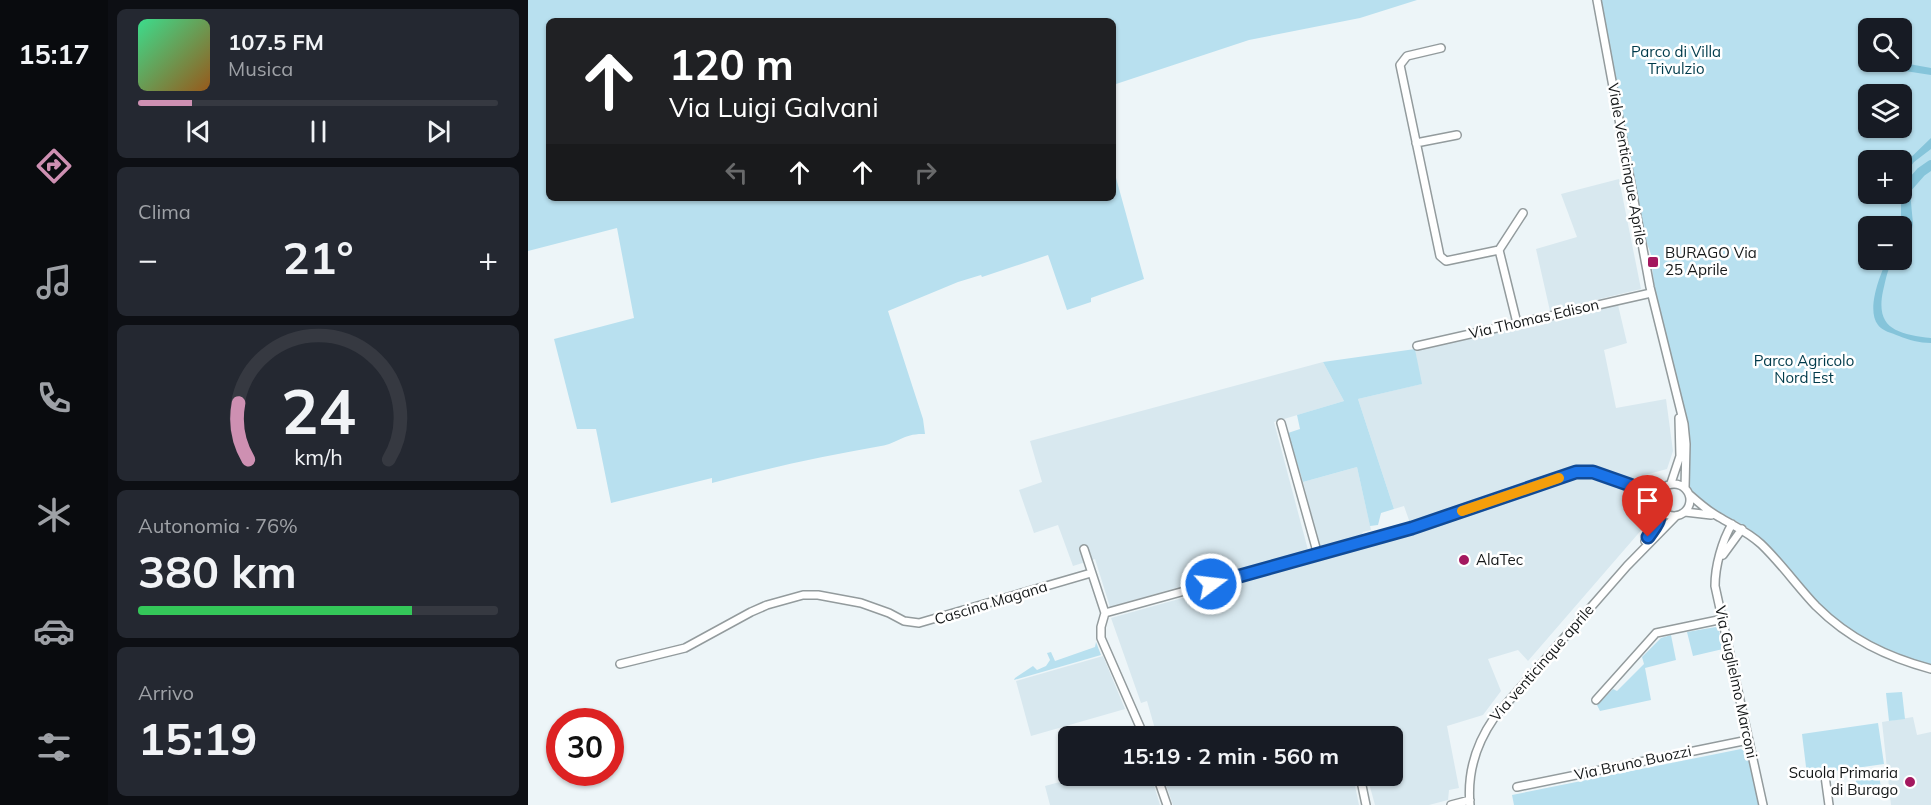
<!DOCTYPE html>
<html lang="it">
<head>
<meta charset="utf-8">
<style>
	:root { --surface:#171b24; --page:#242831; --text:#f1f3f6; --muted:#9ea1a6; --line:#363941; --accent:#ce90b2 }
	body { margin:0; font-family:Mulish,sans-serif; background:var(--page); color:var(--text); height:100vh; display:flex; flex-direction:column; font-size:22px; white-space:nowrap }
	* { box-sizing:border-box; margin:0 }
	p { font-size:20px; color:var(--muted) }
	.icon { flex:none; width:33px; height:33px; fill:none; stroke:currentColor; stroke-width:2; stroke-linecap:round; stroke-linejoin:round }
	.map { position:relative; flex:1; overflow:hidden }
	.side { display:flex; flex-direction:column; gap:9px; padding:9px; background:#0d0f14; width:420px }
	.side>* { flex:none }
	.banner { position:absolute; left:18px; top:18px; width:570px; height:183px; border-radius:9px; box-shadow:0 2px 4px #0004; background:#202124; color:#fff; overflow:hidden }
	.buttons { position:absolute; left:1330px; top:18px; display:grid; gap:12px }
	.buttons a { display:grid; place-items:center; width:54px; height:54px; border-radius:9px; background:var(--surface); box-shadow:0 2px 4px #0004; font-size:30px }
	.speed { position:absolute; left:18px; top:708px; display:flex; gap:12px; font-size:30px; font-weight:700; text-align:center }
	.speed>* { display:grid; place-content:center; width:78px; height:78px; border-radius:50%; background:var(--surface); box-shadow:0 2px 4px #0004; line-height:1 }
	.speed .limit { border:9px solid #d22; background:#fff; color:#111 }
	.pin { position:absolute; display:grid; place-items:center; width:51px; height:51px; color:#fff; margin:-62px -26px; border-radius:50% 50% 50% 0; rotate:-45deg; box-shadow:0 0 6px #0007 }
	.pin .icon { rotate:45deg }
	.me { position:absolute; width:66px; margin:-33px; rotate:75deg; stroke-linejoin:round; filter:drop-shadow(0 0 4px #0008) }
	.turn { display:flex; align-items:center; gap:21px; height:126px; padding:0 24px; font-size:27px }
	.turn .icon { width:78px; height:78px; stroke-width:2.5 }
	.turn b { display:block; font-size:42px; line-height:51px }
	.lanes { display:flex; align-items:center; height:57px; padding:0 24px; background:#0003; justify-content:center; gap:30px; direction:ltr }
	.lanes .off { opacity:.35 }
	.big { font-size:45px; font-weight:700; line-height:1.1 }
	.side .tile { flex:1; display:flex; flex-direction:column; justify-content:center; gap:9px; min-width:0; padding:0 21px; border-radius:9px; background:var(--page) }
	.side .dial { align-items:center; gap:0 }
	.dial svg { height:156px; overflow:visible; fill:none; stroke:var(--line); stroke-width:7; stroke-linecap:round; text-anchor:middle }
	.dial text { fill:var(--text); stroke:none }
	.song { display:flex; align-items:center; gap:18px }
	.cover { width:72px; height:72px; border-radius:9px; background:linear-gradient(135deg,hsl(150 70% 55%),hsl(30 70% 35%)) }
	.played { height:6px; border-radius:3px; background:linear-gradient(90deg,var(--accent) 15%,var(--line) 15%) }
	.keys { display:flex; justify-content:space-around; direction:ltr }
	.heat { display:flex; justify-content:space-between; align-items:center; font-size:33px; direction:ltr }
	.charge { height:9px; border-radius:4px; background:linear-gradient(90deg,#34c759 76%,var(--line) 0) }
	.trip { position:absolute; left:530px; top:726px; width:345px; height:60px; border-radius:9px; background:var(--surface); box-shadow:0 2px 4px #0004; font-weight:700; line-height:60px; text-align:center }
	main { display:flex; flex:1; min-height:0 }
	.tabs { display:flex; flex-direction:column; width:108px; justify-content:space-around; align-items:center; background:#090b0e; color:var(--muted) }
	.tabs .icon { width:42px; height:42px }
	.tabs .current { color:var(--accent) }
	.tabs b { font-size:27px; color:var(--text) }
	.map>svg:first-child { display:block }
</style>
</head>
<body>
<main>
<nav class="tabs">
<b>15:17</b>
<svg class="icon current" aria-label="directions" viewBox="0 0 24 24"><path d="M12 3l9 9-9 9-9-9zM9 14v-3h6M13 9l2 2-2 2"/></svg>
<svg class="icon" aria-label="music" viewBox="0 0 24 24"><path d="M9 18V5l10-2v13"/><circle cx="6" cy="18" r="3"/><circle cx="16" cy="16" r="3"/></svg>
<svg class="icon" aria-label="phone" viewBox="0 0 24 24"><path d="M5 4h4l2 5-3 2q2 4 5 5l2-3 5 2v4C11 20 4 13 5 4z"/></svg>
<svg class="icon" aria-label="climate" viewBox="0 0 24 24"><path d="M12 3v18M4 7l16 10M4 17L20 7"/></svg>
<svg class="icon" aria-label="car" viewBox="0 0 24 24"><path d="M5 17H2v-5l4-1 3-4h7l3 4 3 1v5h-3M9 17h6M6 11h13"/><circle cx="7" cy="17" r="2"/><circle cx="17" cy="17" r="2"/></svg>
<svg class="icon" aria-label="filters" viewBox="0 0 24 24"><path d="M4 7h16M4 17h16"/><circle cx="9" cy="7" r="2"/><circle cx="15" cy="17" r="2"/></svg>
</nav>
<section class="side">
<div class="tile">
<div class="song"><i class="cover"></i><div><b>107.5 FM</b><p>Musica</p></div></div>
<div class="played"></div>
<div class="keys"><svg class="icon" aria-label="previous" viewBox="0 0 24 24"><path d="M18 5L8 12l10 7zM5 5v14"/></svg><svg class="icon" aria-label="pause" viewBox="0 0 24 24"><path d="M8 5v14M16 5v14"/></svg><svg class="icon" aria-label="next" viewBox="0 0 24 24"><path d="M6 5l10 7-10 7zM19 5v14"/></svg></div>
</div>
<div class="tile"><p>Clima</p>
<div class="heat"><a>−</a><b class="big">21°</b><a>+</a></div>
</div>
<div class="tile dial"><svg viewBox="0 0 100 80">
<path d="M14 69A42 42 0 1 1 86 69"/>
<path d="M14 69A42 42 0 0 1 9 40" stroke="#ce90b2"/>
<text x="50" y="56" font-size="32" font-weight="700">24</text>
<text x="50" y="72" font-size="11">km/h</text>
</svg></div>
<div class="tile"><p>Autonomia · 76%</p><b class="big">380 km</b><div class="charge"></div></div>
<div class="tile"><p>Arrivo</p><b class="big">15:19</b></div>
</section>
<div class="map">
<svg width="1403" height="805" viewBox="0 0 1403 805">
	<rect width="100%" height="100%" fill="#edf5f8"/>
	<path fill="#d8e8ef" d="M 1091,179 L 1113,289 L 1022,311 L 1008,249 L 1049,237 L 1033,194 Z
		M 1090,305 L 1099,343 L 1076,350 L 1088,408 L 1138,399 L 1145,451 L 1139,469 L 1102,479 L 1069,468 L 1055,467 L 882,523 L 876,506 L 866,509 L 830,399 L 893,384 L 887,349 Z
		M 795,362 L 816,401 L 746,422 L 780,550 L 582,607 L 567,559 L 545,566 L 530,525 L 506,533 L 491,490 L 514,482 L 502,441 Z
		M 829,467 L 843,530 L 835,532 L 833,537 L 792,547 L 775,482 Z
		M 1060,477 L 1115,494 L 1122,520 L 1000,661 L 990,650 L 960,659 L 973,691 L 955,715 L 919,726 L 931,788 L 921,790 L 920,800 L 901,805 L 847,805 L 839,776 L 864,776 L 864,736 L 828,736 L 827,734 L 817,736 L 629,736 L 619,701 L 613,703 L 583,618 L 862,540 L 1047,478 Z
		M 575,656 L 597,709 L 503,736 L 488,681 Z
		M 1385,717 L 1389,735 L 1403,732 L 1403,805 L 1363,805 L 1354,722 Z
		M 554,776 L 623,776 L 632,805 L 522,805 L 517,786 Z
		M 635,776 L 825,776 L 831,805 L 645,805 Z"/>
	<path fill="#b8e0ef" fill-rule="evenodd" d="M 0,0 L 889,0 L 832,18 L 721,40 L 585,85 L 585,21 L 21,21 L 21,198 L 585,198 L 585,167 L 616,279 L 563,298 L 563,302 L 539,310 L 520,255 L 454,277 L 453,275 L 430,282 L 360,311 L 395,419 L 397,434 C 376,433 370,443 353,446 C 296,456 240,468 184,483 L 184,478 L 83,503 L 68,429 L 49,429 L 26,339 L 106,318 L 89,228 L 0,251 Z
		M 1073,0 L 1403,0 L 1403,667 C 1386,661 1368,656 1351,649 C 1324,636 1299,614 1280,592 C 1260,570 1243,548 1221,529 C 1204,515 1173,512 1164,492 C 1155,473 1164,453 1161,433 C 1153,385 1137,339 1127,291 L 1124,267 L 1127,265 L 1115,233 ZM 1341,28 L 1374,28 L 1374,62 L 1341,62 ZM 1341,94 L 1374,94 L 1374,128 L 1341,128 ZM 1341,160 L 1374,160 L 1374,194 L 1341,194 ZM 1341,226 L 1374,226 L 1374,260 L 1341,260 Z
		M 887,349 L 894,384 L 830,399 L 866,509 L 853,513 L 850,525 L 842,526 L 829,467 L 775,482 L 760,433 L 772,429 L 769,415 L 816,401 L 795,362 Z
		M 1188,627 L 1191,630 L 1195,649 L 1165,656 L 1159,632 Z
		M 1143,635 L 1148,660 L 1117,668 L 1123,700 L 1072,711 L 1069,705 L 1085,689 L 1089,691 L 1116,664 L 1114,657 L 1133,638 Z
		M 568,642 L 573,655 L 486,680 L 487,678 L 505,666 L 509,670 L 518,666 L 522,660 L 519,653 L 523,652 L 527,661 L 567,647 Z
		M 1374,692 L 1377,719 L 1361,721 L 1358,693 Z
		M 1350,723 L 1356,764 L 1279,775 L 1274,734 Z
		M 1213,749 L 1221,754 L 1232,805 L 986,805 L 984,795 Z
		M 1351,773 L 1353,789 L 1330,793 L 1327,776 Z"/>
	<path fill="#85c4da" d="M 1351,62 L 1370,62 L 1403,68 L 1403,75 L 1364,69 Z
		M 1403,138 L 1403,149 L 1386,162 L 1380,170 L 1385,224 L 1382,239 L 1374,251 L 1373,226 C 1383,215 1374,207 1373,194 C 1373,187 1374,175 1374,166 Z
		M 1359,260 L 1366,260 C 1359,269 1358,279 1355,291 C 1347,329 1370,334 1403,338 L 1403,343 C 1391,343 1381,340 1371,336 C 1364,333 1354,331 1350,325 C 1338,310 1352,275 1359,260 Z"/>
	<g fill="none" stroke-linecap="round" stroke-linejoin="round">
		<path stroke="#85c4da" stroke-width="10" d="M 1374,246 L 1378,229 L 1378,189 L 1393,172 L 1403,165"/>
		<g stroke="#939b9d" stroke-width="10">
			<path id="minor" d="M 1069,0 L 1122,287 L 1156,424 L 1158,444 L 1157,488
				M 913,48 L 879,56 L 872,65 L 912,256 L 918,261 L 971,250
				M 888,143 L 929,135
				M 989,323 L 971,250 L 995,213
				M 889,346 L 1123,293
				M 753,423 L 790,555
				M 1143,483 L 1152,456 L 1151,418
				M1130 500a16 16 0 1 1 32 0a16 16 0 1 1-32 0Z
				M 1111,486 L 1134,488
				M 1162,495 C 1171,503 1180,511 1191,517 C 1206,526 1220,532 1233,544 C 1253,563 1269,586 1288,606 C 1321,639 1359,657 1403,669
				M 1157,512 L 1183,515
				M 1204,524 C 1194,541 1187,566 1187,586 L 1235,805
				M 1117,541 L 1130,523 L 1132,509
				M 556,549 L 577,613
				M 1195,555 L 1214,529
				M 577,613 L 884,528 L 1048,472 C 1069,468 1111,487 1129,498
				M 577,613 L 573,627 L 573,638 L 616,736
				M 92,664 L 157,648 L 223,612 L 239,605 L 275,595 L 290,595 L 333,603 L 361,613 L 376,621 L 391,623 L 563,573
				M 1068,700 L 1128,633 L 1195,619
				M 629,776 L 639,805
				M 832,776 L 838,805
				M 1297,776 L 1301,805
				M 989,787 L 1220,740
				M 923,805 L 942,800
				M 942,805 C 939,773 948,744 966,718 L 1099,566 L 1148,516"/>
		</g>
		<use href="#minor" stroke="#fff" stroke-width="7"/>
	</g>
	<g fill="none" stroke-linecap="round" stroke-linejoin="round">
		<g stroke="#114b97" stroke-width="15">
			<path id="route" d="M 683,584 L 884,528 L 1048,472 L 1065,472 L 1102,485 L 1129,498 C 1131,520 1135,517 1120,537"/>
		</g>
		<use href="#route" stroke="#1a73e8" stroke-width="10"/>
		<path stroke="#f59e0b" stroke-width="10" d="M 934,511 L 1031,478"/>
	</g>
	<g fill="#a4185f" stroke="#fff" stroke-width="2">
		<rect x="1119" y="256" width="12" height="12" rx="3"/>
		<circle cx="936" cy="560" r="6"/>
		<circle cx="1382" cy="782" r="6"/>
	</g>
	<g text-anchor="middle" stroke-width="5" stroke-linejoin="round" paint-order="stroke">
		<g font-size="15" fill="#003b4b" stroke="#fff">
			<text x="1148" y="57">Parco di Villa<tspan x="1148" dy="17">Trivulzio</tspan></text>
			<text x="1276" y="366">Parco Agricolo<tspan x="1276" dy="17">Nord Est</tspan></text>
		</g>
		<g font-size="15" fill="#151819" stroke="#fff">
			<text transform="translate(1099 164) rotate(80)" y="5">Viale Venticinque Aprile</text>
			<text transform="translate(1006 319) rotate(-13)" y="5">Via Thomas Edison</text>
			<text transform="translate(463 603) rotate(-17)" y="5">Cascina Magana</text>
			<text transform="translate(1014 663) rotate(-49)" y="5">Via venticinque aprile</text>
			<text transform="translate(1208 682) rotate(78)" y="5">Via Guglielmo Marconi</text>
			<text transform="translate(1105 763) rotate(-12)" y="5">Via Bruno Buozzi</text>
		</g>
		<g font-size="15" fill="#151819" stroke="#fff" text-anchor="start">
			<text x="1137" y="258">BURAGO Via<tspan x="1137" dy="17">25 Aprile</tspan></text>
			<text x="948" y="565">AlaTec</text>
			<text x="1370" y="778" text-anchor="end">Scuola Primaria<tspan x="1370" dy="17">di Burago</tspan></text>
		</g>
	</g>
</svg>
<div class="buttons">
<a><svg class="icon" aria-label="search" viewBox="0 0 24 24"><circle cx="10" cy="10" r="6"/><path d="M15 15l6 6"/></svg></a>
<a><svg class="icon" aria-label="layers" viewBox="0 0 24 24"><path d="M12 4l9 5-9 5-9-5zM3 14l9 5 9-5"/></svg></a>
<a>+</a>
<a>−</a>
</div>
<div class="speed"><div class="limit">30</div></div>
<div class="pin" style="left:1120px;top:537px;background:#d93025"><svg class="icon" aria-label="arrive" viewBox="0 0 24 24"><path d="M6 21V4h12l-3 4 3 4H6"/></svg></div>
<svg class="me" style="left:683px;top:584px" viewBox="-20 -20 40 40"><circle r="17" fill="#1a73e8" stroke="#fff" stroke-width="3"/><path d="M0-11L8 9 0 5-8 9z" fill="#fff"/></svg>
<div class="trip">15:19 · 2 min · 560 m</div>
<div class="banner">
<div class="turn"><svg class="icon" aria-label="ahead" viewBox="0 0 24 24"><path d="M12 20V5M6 11l6-6 6 6"/></svg><div><b>120 m</b>Via Luigi Galvani</div></div>
<div class="lanes"><svg class="icon off" aria-label="left" viewBox="0 0 24 24"><path d="M17 20v-9H6M10 6l-5 5 5 5"/></svg><svg class="icon" aria-label="ahead" viewBox="0 0 24 24"><path d="M12 20V5M6 11l6-6 6 6"/></svg><svg class="icon" aria-label="ahead" viewBox="0 0 24 24"><path d="M12 20V5M6 11l6-6 6 6"/></svg><svg class="icon off" aria-label="right" viewBox="0 0 24 24"><path d="M7 20v-9h11M14 6l5 5-5 5"/></svg></div>
</div>
</div>
</main>
</body>
</html>
